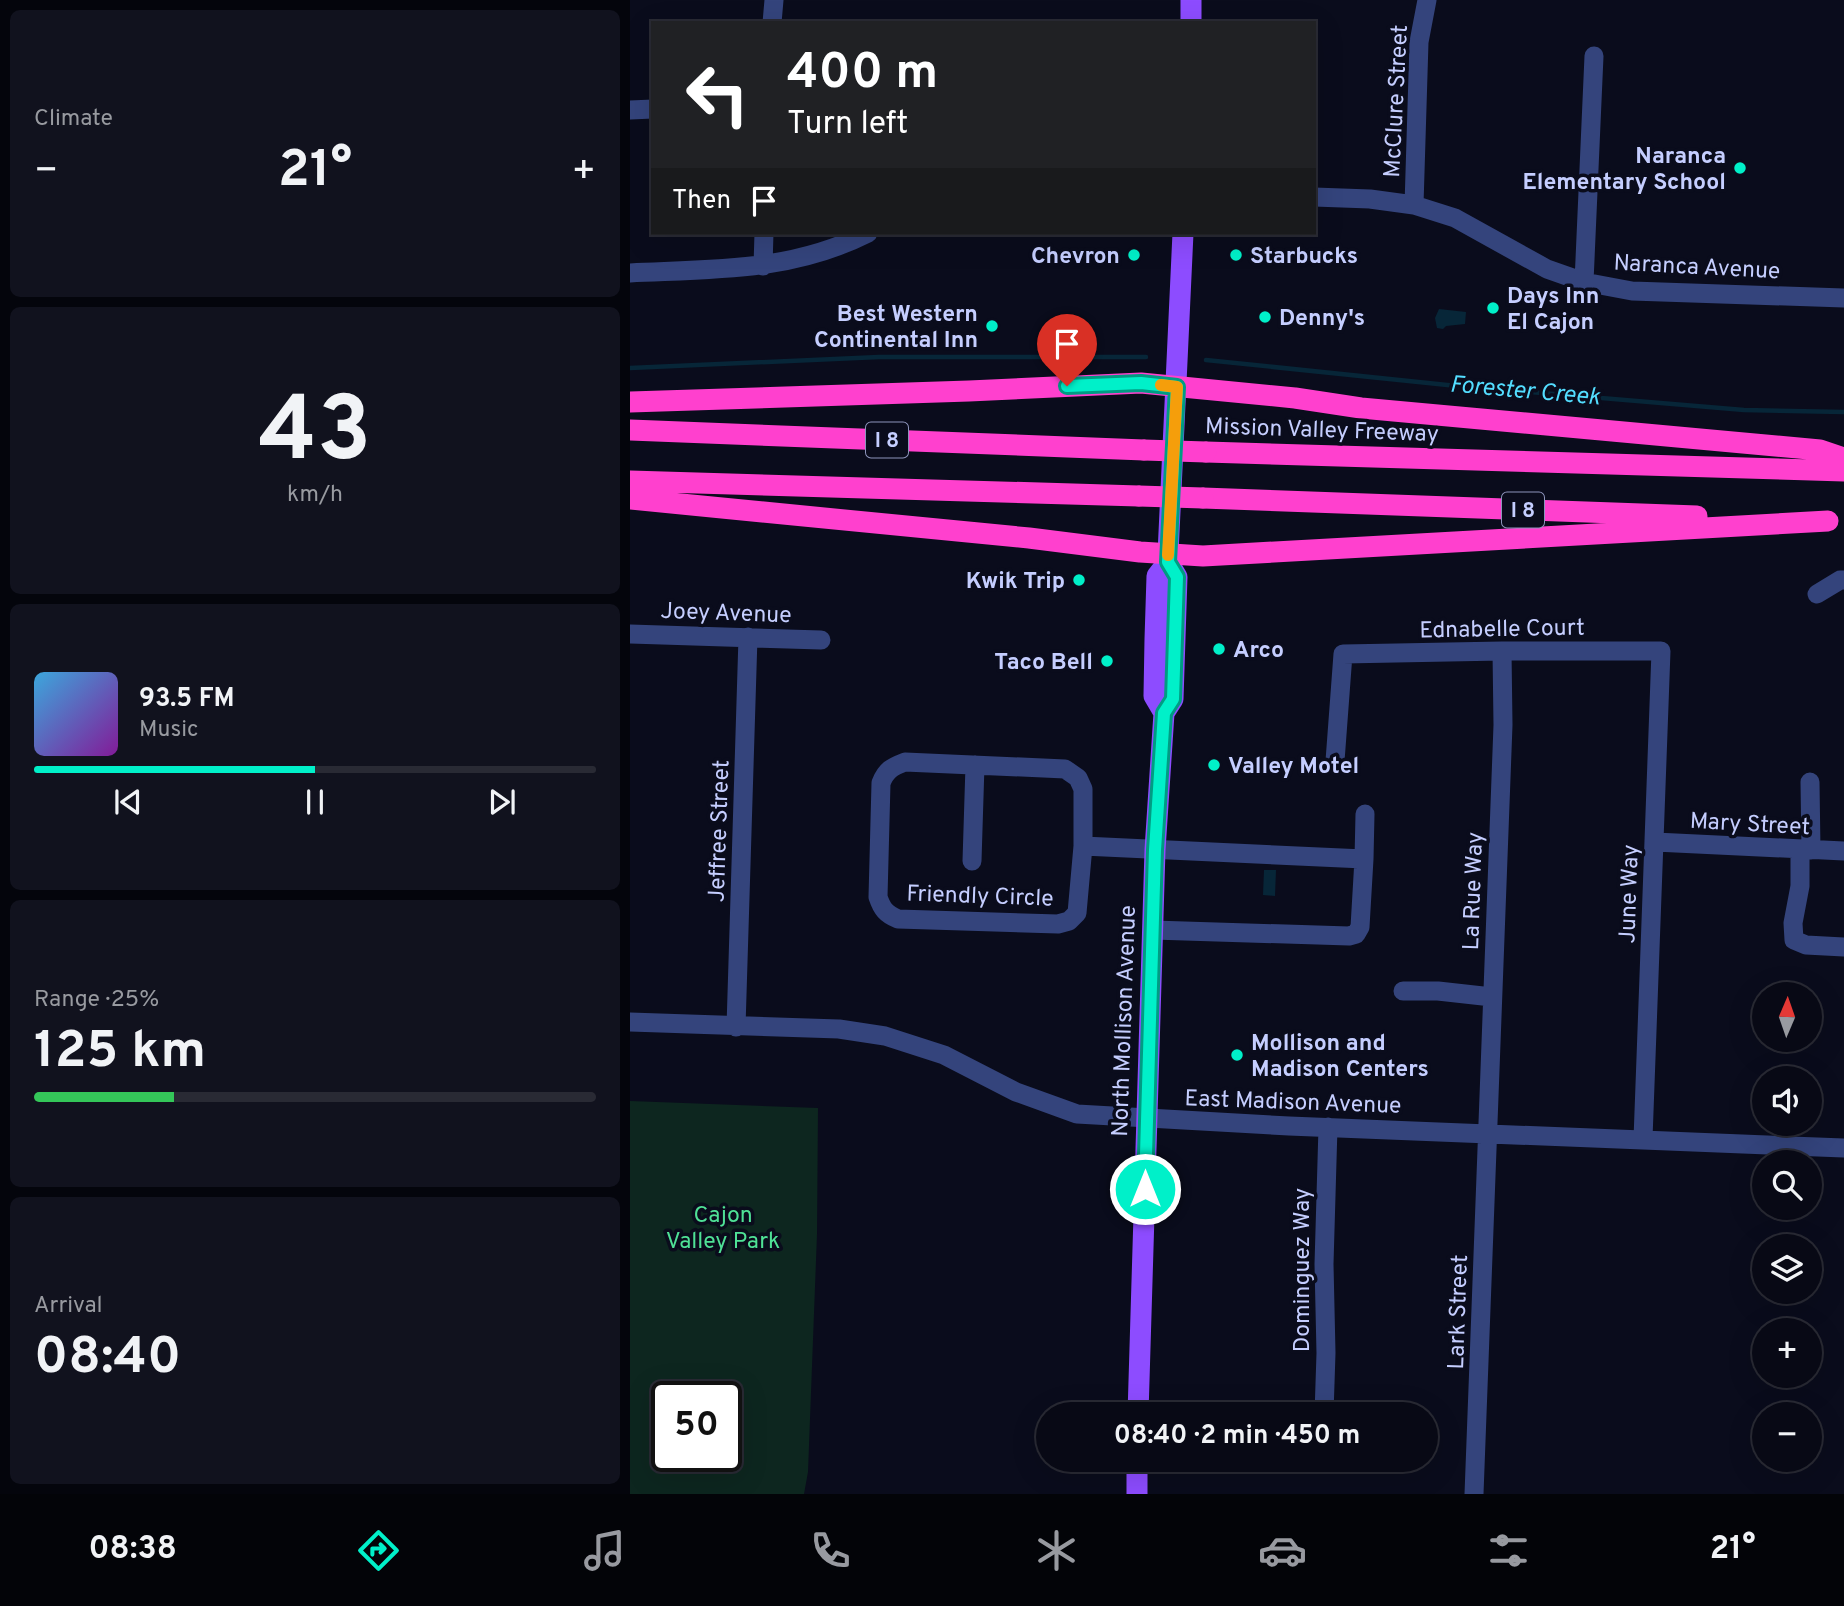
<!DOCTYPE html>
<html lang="en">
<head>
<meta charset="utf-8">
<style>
	:root { --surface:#080915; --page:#11121e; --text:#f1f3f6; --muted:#989aa0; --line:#292a34; --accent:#00f0c9 }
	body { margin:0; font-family:Overpass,sans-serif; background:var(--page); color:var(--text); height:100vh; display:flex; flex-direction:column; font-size:26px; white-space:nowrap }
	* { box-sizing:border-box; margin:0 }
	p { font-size:23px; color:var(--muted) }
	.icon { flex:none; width:38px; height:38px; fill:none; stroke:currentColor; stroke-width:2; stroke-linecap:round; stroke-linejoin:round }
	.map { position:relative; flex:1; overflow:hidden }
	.details { display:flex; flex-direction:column; gap:10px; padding:10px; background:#04050c; width:630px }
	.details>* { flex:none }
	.hud { position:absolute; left:21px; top:21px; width:665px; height:214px; border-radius:0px; box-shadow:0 7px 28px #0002,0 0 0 2px var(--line); background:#202124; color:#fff; overflow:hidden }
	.needle { width:46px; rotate:2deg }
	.fabs { position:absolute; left:1122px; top:982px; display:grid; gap:14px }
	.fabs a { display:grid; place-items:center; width:70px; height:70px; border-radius:50%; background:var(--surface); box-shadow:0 7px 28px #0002,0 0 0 2px var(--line); font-size:35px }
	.speed { position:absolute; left:21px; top:1381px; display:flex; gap:14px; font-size:35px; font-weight:700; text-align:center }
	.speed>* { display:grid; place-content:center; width:91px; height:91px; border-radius:50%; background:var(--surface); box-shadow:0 7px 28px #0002,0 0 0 2px var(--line); line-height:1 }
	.speed .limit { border:4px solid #111; border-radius:10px; background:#fff; color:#111 }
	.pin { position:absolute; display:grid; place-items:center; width:60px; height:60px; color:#fff; margin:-72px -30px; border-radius:50% 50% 50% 0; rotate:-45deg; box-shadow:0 0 7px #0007 }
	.pin .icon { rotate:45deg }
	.me { position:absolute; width:77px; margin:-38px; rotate:0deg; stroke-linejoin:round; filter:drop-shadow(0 0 5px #0008) }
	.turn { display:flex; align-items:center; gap:24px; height:147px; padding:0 21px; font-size:32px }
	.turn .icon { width:91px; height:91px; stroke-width:2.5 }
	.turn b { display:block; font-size:49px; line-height:60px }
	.then { display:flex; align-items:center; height:66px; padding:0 21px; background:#0003; gap:14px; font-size:26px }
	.big { font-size:52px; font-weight:700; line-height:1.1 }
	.details .card { flex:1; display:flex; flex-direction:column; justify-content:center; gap:10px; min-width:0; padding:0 24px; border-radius:10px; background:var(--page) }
	.details .dial { align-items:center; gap:0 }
	.dial b { font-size:91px; line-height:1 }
	.song { display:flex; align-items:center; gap:21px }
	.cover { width:84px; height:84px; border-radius:10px; background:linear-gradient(135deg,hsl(200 70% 55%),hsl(290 70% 35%)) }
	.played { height:7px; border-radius:4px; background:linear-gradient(90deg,var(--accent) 50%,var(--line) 50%) }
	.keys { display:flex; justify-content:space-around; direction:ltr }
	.heat { display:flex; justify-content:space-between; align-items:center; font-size:38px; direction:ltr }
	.charge { height:10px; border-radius:5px; background:linear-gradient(90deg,#34c759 25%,var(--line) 0) }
	.trip { position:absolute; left:406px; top:1402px; width:402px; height:70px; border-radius:35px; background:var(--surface); box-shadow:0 7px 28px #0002,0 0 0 2px var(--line); font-weight:700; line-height:70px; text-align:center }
	.dock { display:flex; height:112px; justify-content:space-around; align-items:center; background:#030408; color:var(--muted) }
	.dock .icon { width:49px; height:49px }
	.dock .current { color:var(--accent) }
	.dock b { font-size:32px; color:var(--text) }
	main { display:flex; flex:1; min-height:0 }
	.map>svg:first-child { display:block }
</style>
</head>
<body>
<main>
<section class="details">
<div class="card"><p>Climate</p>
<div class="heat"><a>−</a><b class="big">21°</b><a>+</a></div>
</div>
<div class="card dial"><b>43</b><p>km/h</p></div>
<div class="card">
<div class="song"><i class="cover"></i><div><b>93.5 FM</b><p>Music</p></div></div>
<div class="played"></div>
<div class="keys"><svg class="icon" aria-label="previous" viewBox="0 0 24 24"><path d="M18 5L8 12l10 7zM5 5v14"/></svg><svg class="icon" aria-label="pause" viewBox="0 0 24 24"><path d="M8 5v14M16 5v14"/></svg><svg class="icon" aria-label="next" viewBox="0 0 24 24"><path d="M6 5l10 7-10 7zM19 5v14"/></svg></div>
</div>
<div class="card"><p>Range · 25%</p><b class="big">125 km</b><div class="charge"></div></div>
<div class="card"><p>Arrival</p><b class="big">08:40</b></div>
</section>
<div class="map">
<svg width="1214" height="1494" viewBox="0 0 1214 1494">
	<rect width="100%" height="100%" fill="#0a0c1c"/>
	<path fill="#0d261f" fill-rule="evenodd" d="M 0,1101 L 188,1108 L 187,1234 L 178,1472 L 174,1494 L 0,1494 ZM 37,1396 L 96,1396 L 96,1456 L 37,1456 Z"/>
	<path fill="#072638" d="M 809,309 L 836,312 L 835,324 L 816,326 L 813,329 L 807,328 L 805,318 Z
		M 634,870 L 646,870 L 645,896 L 633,895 Z"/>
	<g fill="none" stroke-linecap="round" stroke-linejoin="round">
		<path stroke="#072638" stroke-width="4.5" d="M 576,360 L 827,386 L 1114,410 L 1214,412
			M 0,368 L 249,357 L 516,357"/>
		<path stroke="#34447c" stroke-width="19" d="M 142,23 L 144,0
			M 0,110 L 23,109
			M 684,197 L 740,199 L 784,205 L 825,218 L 917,269 L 954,282 L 1002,291 L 1214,298
			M 784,205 L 789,42 L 797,0
			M 133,266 L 134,233
			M 0,273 C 83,269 161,272 238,233
			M 954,282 L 964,56
			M 1187,594 L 1210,580 L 1214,580
			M 0,634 L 191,640
			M 705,761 L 713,654 L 872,651 L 1031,651 L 1013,1139
			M 275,762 L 435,769 L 448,778 L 453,789 L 453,846 L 447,913 L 439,921 L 428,924 L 268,919 C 256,914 252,909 248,897 L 251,783 C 256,770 262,767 275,762 Z
			M 1180,782 L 1181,850
			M 1025,842 L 1214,851
			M 453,846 L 734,859 L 730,927 L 726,934 L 719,936 L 523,930
			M 1170,850 L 1170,886 L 1163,923 L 1164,940 L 1176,945 L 1214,947
			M 734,859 L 735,814
			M 342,861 L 345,765
			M 773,991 L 808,991 L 862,997
			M 0,1022 L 209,1029 L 255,1036 L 314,1055 L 386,1092 L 447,1114 L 659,1126 L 1214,1148
			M 106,1027 L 118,637
			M 694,1414 L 696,1353 L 694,1264 L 698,1127
			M 844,1494 L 873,725 L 872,651"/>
		<path stroke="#8d4cff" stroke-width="21" d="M 561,23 L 561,0
			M 538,554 L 553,233
			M 508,1414 L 525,850 L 534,713 L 543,699 L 547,577 L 538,562 L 527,576 L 525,639 L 524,696 L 534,713
			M 507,1460 L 507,1494"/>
		<path stroke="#ff40ce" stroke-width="21" d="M 0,402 L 339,391 L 511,383 L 665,398 L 731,408 L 1190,450 L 1214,458
			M 0,430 L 514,450
			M 576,452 L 1214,471
			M 0,481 L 509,496
			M 573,498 L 1067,516
			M 0,499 L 399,538 L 510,552 L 573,556 L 1198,521"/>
		<path stroke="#ff40ce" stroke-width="21" d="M 514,450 L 576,452
			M 509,496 L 573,498"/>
	</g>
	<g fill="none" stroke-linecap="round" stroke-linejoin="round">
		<g stroke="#009c83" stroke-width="18">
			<path id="route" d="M 437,386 L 511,383 L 547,387 L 538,562 L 547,577 L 543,699 L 534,713 L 525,850 L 515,1189"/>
		</g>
		<use href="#route" stroke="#00f0c9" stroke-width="12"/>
		<path stroke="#f59e0b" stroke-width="12" d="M 531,385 L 547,387 L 538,555"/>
	</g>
	<g fill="#00f0c9" stroke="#0a0c1c" stroke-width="2.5">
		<circle cx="1110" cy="168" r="7"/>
		<circle cx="504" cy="255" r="7"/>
		<circle cx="606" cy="255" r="7"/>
		<circle cx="863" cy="308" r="7"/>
		<circle cx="635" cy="317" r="7"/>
		<circle cx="362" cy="326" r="7"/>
		<circle cx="449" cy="580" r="7"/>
		<circle cx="589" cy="649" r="7"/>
		<circle cx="477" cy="661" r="7"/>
		<circle cx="584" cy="765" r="7"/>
		<circle cx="607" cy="1055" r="7"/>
	</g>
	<g text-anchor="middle" stroke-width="7" stroke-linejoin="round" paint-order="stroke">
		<g fill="#0a0c1c" stroke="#8d94bb" stroke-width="2">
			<rect x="236" y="422.5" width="42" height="35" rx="5"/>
			<rect x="872" y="492.5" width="42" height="35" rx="5"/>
		</g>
		<g font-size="21" font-weight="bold" fill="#c5ceff">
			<text x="257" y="447">I 8</text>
			<text x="893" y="517">I 8</text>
		</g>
		<g font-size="23" fill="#c5ceff" stroke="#0a0c1c">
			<text transform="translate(765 101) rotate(-87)" y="8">McClure Street</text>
			<text transform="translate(1067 266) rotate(3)" y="8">Naranca Avenue</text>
			<text transform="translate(692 429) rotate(2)" y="8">Mission Valley Freeway</text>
			<text transform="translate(96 612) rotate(2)" y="8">Joey Avenue</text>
			<text transform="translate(872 628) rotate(-1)" y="8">Ednabelle Court</text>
			<text transform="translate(1120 823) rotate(3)" y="8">Mary Street</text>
			<text transform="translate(88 831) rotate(-88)" y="8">Jeffree Street</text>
			<text transform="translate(842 891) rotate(-88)" y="8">La Rue Way</text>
			<text transform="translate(998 894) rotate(-88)" y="8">June Way</text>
			<text transform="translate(350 895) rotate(2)" y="8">Friendly Circle</text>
			<text transform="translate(493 1021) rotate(-88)" y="8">North Mollison Avenue</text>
			<text transform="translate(663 1101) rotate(2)" y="8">East Madison Avenue</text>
			<text transform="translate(671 1270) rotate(-90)" y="8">Dominguez Way</text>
			<text transform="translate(827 1312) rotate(-88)" y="8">Lark Street</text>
		</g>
		<g font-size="23" font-weight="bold" fill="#c5ceff" stroke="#0a0c1c" text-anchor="start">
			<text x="1096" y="163" text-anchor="end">Naranca<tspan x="1096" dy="26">Elementary School</tspan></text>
			<text x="490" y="263" text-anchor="end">Chevron</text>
			<text x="620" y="263">Starbucks</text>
			<text x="877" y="303">Days Inn<tspan x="877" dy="26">El Cajon</tspan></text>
			<text x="348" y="321" text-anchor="end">Best Western<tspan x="348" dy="26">Continental Inn</tspan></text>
			<text x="649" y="325">Denny's</text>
			<text x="435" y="588" text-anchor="end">Kwik Trip</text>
			<text x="603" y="657">Arco</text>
			<text x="463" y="669" text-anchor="end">Taco Bell</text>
			<text x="598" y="773">Valley Motel</text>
			<text x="621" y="1050">Mollison and<tspan x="621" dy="26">Madison Centers</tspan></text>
		</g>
		<g font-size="23" fill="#4fe196" stroke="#0a0c1c">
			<text x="93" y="1222">Cajon<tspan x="93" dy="26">Valley Park</tspan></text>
		</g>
		<g font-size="24" font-style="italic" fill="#53ddff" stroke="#0a0c1c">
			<text transform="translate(895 390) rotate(5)" y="8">Forester Creek</text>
		</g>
	</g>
</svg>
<div class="fabs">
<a><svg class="needle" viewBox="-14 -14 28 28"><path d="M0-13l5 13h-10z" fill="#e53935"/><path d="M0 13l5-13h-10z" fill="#989aa0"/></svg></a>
<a><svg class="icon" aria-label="sound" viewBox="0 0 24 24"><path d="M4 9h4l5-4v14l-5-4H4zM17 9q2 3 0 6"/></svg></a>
<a><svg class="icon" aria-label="search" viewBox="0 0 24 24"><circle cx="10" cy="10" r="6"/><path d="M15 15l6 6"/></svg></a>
<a><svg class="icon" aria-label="layers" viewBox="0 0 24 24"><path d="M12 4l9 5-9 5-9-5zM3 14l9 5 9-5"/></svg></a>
<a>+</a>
<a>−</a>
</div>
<div class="speed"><div class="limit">50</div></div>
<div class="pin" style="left:437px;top:386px;background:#d93025"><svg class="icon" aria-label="arrive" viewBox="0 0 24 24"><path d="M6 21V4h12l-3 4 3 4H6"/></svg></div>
<svg class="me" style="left:515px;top:1189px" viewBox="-20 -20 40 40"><circle r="17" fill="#00f0c9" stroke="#fff" stroke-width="3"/><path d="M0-11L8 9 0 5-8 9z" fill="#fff"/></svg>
<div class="trip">08:40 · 2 min · 450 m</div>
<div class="hud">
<div class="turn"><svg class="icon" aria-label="left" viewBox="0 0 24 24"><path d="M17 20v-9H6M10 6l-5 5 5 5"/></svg><div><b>400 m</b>Turn left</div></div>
<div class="then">Then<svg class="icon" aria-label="arrive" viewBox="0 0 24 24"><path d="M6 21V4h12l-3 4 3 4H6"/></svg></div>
</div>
</div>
</main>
<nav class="dock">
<b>08:38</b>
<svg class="icon current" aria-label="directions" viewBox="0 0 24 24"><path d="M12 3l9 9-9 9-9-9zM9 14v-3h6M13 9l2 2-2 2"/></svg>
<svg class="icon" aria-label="music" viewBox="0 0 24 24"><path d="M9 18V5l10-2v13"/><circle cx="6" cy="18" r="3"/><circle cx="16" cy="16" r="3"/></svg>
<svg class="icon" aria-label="phone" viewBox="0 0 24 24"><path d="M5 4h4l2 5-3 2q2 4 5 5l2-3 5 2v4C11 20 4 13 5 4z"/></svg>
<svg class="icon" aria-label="climate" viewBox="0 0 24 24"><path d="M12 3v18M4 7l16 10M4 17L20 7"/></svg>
<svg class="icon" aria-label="car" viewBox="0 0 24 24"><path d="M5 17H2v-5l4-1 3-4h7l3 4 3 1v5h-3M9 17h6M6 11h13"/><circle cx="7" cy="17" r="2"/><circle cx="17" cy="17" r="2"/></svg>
<svg class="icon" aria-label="filters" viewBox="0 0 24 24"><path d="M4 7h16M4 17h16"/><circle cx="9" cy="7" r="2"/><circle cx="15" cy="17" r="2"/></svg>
<b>21°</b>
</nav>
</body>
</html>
